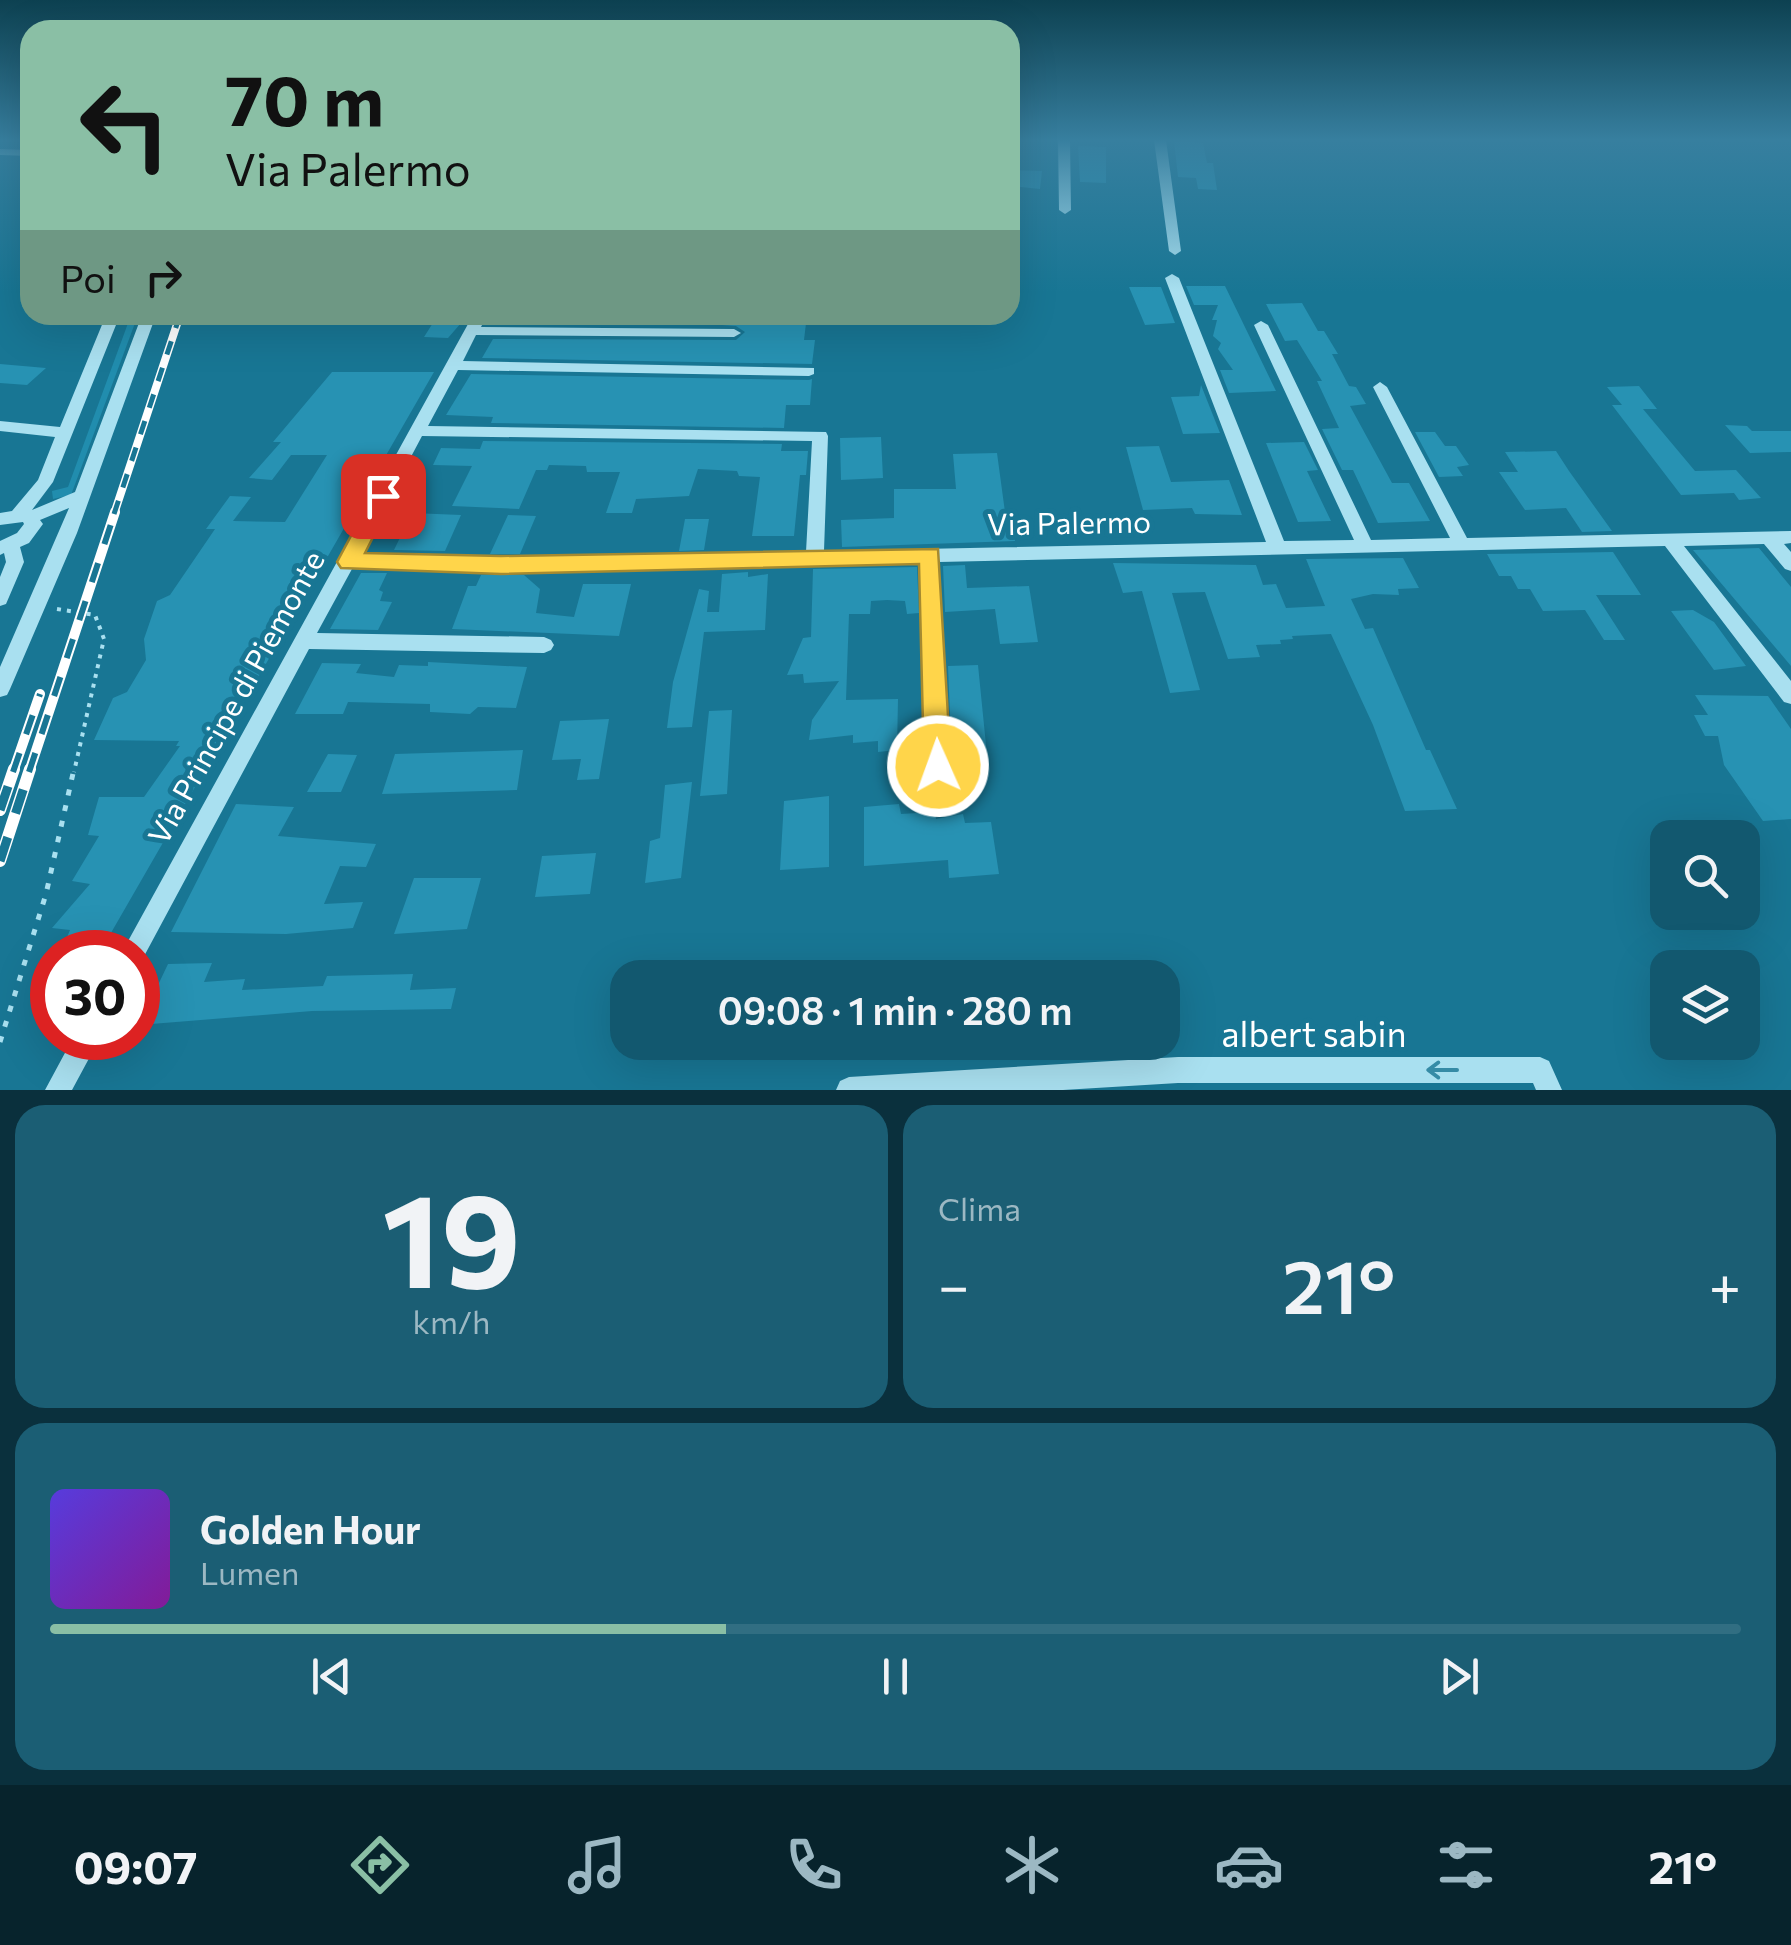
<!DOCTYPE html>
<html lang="it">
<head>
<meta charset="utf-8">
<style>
	:root { --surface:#12586f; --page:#1b5e74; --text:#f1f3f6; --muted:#9cb8c3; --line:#316e82; --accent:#8abfa5 }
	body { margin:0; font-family:Commissioner,sans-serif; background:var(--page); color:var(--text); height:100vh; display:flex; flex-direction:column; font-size:38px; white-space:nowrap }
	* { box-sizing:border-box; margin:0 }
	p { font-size:32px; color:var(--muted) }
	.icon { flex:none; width:55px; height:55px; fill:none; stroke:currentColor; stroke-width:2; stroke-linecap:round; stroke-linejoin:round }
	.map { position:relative; height:1090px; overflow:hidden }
	.side { display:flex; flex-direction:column; gap:15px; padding:15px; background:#0a303d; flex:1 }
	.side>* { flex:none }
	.top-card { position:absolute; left:20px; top:20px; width:1000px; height:305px; border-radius:30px; box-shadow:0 10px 40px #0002; background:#8abfa5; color:#111; overflow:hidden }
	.controls { position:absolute; left:1650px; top:820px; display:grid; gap:20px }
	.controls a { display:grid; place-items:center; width:110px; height:110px; border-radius:20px; background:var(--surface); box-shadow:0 10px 40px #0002; font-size:50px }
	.speed { position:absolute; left:30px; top:930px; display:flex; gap:20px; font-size:50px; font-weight:700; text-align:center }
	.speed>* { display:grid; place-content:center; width:130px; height:130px; border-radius:50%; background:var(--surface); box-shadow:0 10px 40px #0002; line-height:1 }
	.speed .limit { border:15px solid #d22; background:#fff; color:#111 }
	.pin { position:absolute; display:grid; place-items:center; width:85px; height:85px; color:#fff; margin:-42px; border-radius:20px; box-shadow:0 5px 15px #0006 }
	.me { position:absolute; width:110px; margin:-55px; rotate:358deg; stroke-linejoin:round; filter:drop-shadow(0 0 8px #0008) }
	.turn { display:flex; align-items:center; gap:35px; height:210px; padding:0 40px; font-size:45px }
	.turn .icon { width:130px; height:130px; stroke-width:2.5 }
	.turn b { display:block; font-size:70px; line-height:85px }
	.then { display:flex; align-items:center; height:95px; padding:0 40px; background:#0003; gap:20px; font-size:38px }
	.big { font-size:75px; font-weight:600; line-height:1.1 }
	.side .tile { flex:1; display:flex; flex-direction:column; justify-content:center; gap:15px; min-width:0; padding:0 35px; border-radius:30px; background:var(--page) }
	.side .dial { align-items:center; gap:0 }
	.dial b { font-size:130px; line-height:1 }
	.song { display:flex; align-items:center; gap:30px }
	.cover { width:120px; height:120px; border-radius:15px; background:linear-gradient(135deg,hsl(250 70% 55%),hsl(290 70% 35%)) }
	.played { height:10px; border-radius:5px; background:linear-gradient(90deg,var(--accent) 40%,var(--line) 40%) }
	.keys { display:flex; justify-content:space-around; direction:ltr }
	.heat { display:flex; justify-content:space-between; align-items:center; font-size:55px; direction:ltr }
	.side .tiles { flex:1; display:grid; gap:15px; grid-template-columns:1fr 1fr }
	.tile:last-child { grid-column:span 2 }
	.trip { position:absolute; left:610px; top:960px; width:570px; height:100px; border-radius:30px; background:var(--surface); box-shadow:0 10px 40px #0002; font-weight:600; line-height:100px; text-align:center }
	.tabs { display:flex; height:160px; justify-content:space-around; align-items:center; background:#07232c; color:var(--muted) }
	.tabs .icon { width:70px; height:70px }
	.tabs .current { color:var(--accent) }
	.tabs b { font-size:45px; color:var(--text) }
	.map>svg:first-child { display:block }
</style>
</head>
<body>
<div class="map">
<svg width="1791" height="1090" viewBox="0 0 1791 1090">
	<rect width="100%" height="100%" fill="#187694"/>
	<path fill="#218dae" d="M 131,315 L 138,315 L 71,495 L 53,499 L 52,491 L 68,487 Z"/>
	<path fill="#2792b3" d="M 1174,141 L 1203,143 L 1207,163 L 1213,163 L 1217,190 L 1198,189 L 1196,178 L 1178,177 Z
		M 1078,146 L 1106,147 L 1106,183 L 1080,182 Z
		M 1010,170 L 1042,171 L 1040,189 L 1010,186 Z
		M 1186,286 L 1225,286 L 1276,391 L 1229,393 L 1220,370 L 1233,370 L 1218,349 L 1221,343 L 1213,336 L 1217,320 L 1212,320 L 1218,305 L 1194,305 Z
		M 1129,287 L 1161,287 L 1175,323 L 1145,325 Z
		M 1302,303 L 1318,331 L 1324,331 L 1338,354 L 1332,354 L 1349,386 L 1356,387 L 1366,404 L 1350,406 L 1392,483 L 1409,483 L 1430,521 L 1378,523 L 1353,470 L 1342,470 L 1322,429 L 1339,428 L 1317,381 L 1322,381 L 1297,340 L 1285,341 L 1266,304 Z
		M 438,315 L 468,315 L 448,338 L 424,337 Z
		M 499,315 L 584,315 L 578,324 L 497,323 Z
		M 727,315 L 807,315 L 804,340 L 815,340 L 812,364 L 482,358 L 493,339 L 736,340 L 745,332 L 736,326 L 722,325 Z
		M 0,364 L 46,368 L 27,385 L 0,383 Z
		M 332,372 L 434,372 L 100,952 L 61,952 L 70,930 L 52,928 L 90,884 L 72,881 L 99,836 L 88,835 L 99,797 L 144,797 L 180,746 L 176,746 L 179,741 L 94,740 L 113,698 L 127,692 L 146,660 L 144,639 L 157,601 L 170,595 L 215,529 L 206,529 L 230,496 L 251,497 L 233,521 L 285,522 L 327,455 L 291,455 L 272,480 L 249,478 L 281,442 L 273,442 Z
		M 471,374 L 809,380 L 812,379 L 810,405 L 786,405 L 784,428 L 491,423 L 493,417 L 446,415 Z
		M 1201,385 L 1220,433 L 1183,434 L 1171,397 L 1199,396 Z
		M 1639,386 L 1657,409 L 1643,409 L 1695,471 L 1736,470 L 1761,498 L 1739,500 L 1734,493 L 1681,495 L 1612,405 L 1622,405 L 1607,387 Z
		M 1725,425 L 1747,426 L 1752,431 L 1791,431 L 1791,452 L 1750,453 Z
		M 1415,432 L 1435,432 L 1445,446 L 1456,446 L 1469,465 L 1457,467 L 1463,476 L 1439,477 Z
		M 881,437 L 883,478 L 841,480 L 840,438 Z
		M 483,441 L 782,444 L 781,451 L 808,451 L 806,475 L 800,475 L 794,536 L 752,536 L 760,477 L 739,476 L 737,471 L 698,469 L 689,496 L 636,499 L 632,513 L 606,513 L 620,472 L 587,472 L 586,466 L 549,465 L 547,470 L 536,470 L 519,509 L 452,506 L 472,466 L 433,465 L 441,448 L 480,449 Z
		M 1304,442 L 1318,470 L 1307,471 L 1331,521 L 1298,522 L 1266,443 Z
		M 1159,446 L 1171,482 L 1229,480 L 1242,515 L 1195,514 L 1192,508 L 1143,510 L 1126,447 Z
		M 1556,451 L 1569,471 L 1612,531 L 1582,532 L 1566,508 L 1525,510 L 1499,472 L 1518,472 L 1505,452 Z
		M 997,453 L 1005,512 L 1010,512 L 1015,541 L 842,547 L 841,520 L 894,518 L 894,489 L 956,489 L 953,454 Z
		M 412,513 L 461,515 L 445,551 L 394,550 Z
		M 508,515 L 536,516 L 520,554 L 490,554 Z
		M 685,519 L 709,519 L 704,550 L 679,551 Z
		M 1759,548 L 1791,587 L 1791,666 L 1693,550 Z
		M 1613,552 L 1641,595 L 1596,595 L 1625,640 L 1604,640 L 1585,610 L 1543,611 L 1530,589 L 1518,589 L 1511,576 L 1499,576 L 1487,554 Z
		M 1403,558 L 1419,588 L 1398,589 L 1399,595 L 1373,594 L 1351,599 L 1365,629 L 1373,628 L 1426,750 L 1430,750 L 1457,809 L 1405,811 L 1373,725 L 1331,634 L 1292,636 L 1293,639 L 1280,640 L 1281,644 L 1256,645 L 1260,657 L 1228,659 L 1205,592 L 1172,593 L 1200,690 L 1170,693 L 1142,591 L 1123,593 L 1113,563 L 1256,565 L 1263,585 L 1276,584 L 1286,608 L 1325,606 L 1306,559 Z
		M 965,565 L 967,588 L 1029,586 L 1038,642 L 1000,644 L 995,609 L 945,612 L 943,566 Z
		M 917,567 L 919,613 L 907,614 L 905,601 L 887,600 L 871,601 L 870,614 L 849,614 L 846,700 L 898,699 L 897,750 L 878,752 L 878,741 L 853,743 L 853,735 L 809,740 L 812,720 L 839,681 L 804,683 L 803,674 L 787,675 L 803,638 L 811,637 L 813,569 Z
		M 748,572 L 748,577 L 768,574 L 765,630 L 704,632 L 692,727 L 667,728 L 673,682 L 699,589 L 709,591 L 707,612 L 719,612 L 722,574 Z
		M 361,573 L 387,573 L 379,590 L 383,592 L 380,601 L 392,602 L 378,630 L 330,629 Z
		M 481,575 L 524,575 L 540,589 L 536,613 L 574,617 L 583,584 L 631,584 L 619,636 L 452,629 L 468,586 L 476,586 Z
		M 1693,610 L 1714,622 L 1746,666 L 1714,670 L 1671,611 Z
		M 428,662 L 527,667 L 516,708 L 478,707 L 470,714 L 430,712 L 430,704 L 348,702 L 343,714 L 295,714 L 322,663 L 361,664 L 356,673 L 394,677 L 399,665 L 428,666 Z
		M 978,665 L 988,765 L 952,767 L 948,666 Z
		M 1695,695 L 1768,696 L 1791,729 L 1791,819 L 1763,821 L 1724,765 L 1718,736 L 1705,736 L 1694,715 L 1708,715 Z
		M 732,710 L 727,794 L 700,796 L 709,711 Z
		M 609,719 L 599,779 L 577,780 L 581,759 L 552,760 L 560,721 Z
		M 523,750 L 517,790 L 382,794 L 395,754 Z
		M 328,754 L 357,755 L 341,792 L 307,792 Z
		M 692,782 L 681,878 L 645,883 L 650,841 L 660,838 L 665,785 Z
		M 829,796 L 829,867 L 780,870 L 784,801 Z
		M 236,804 L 294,807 L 278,836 L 376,844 L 366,867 L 340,866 L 324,904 L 363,902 L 353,928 L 286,934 L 171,932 Z
		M 899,804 L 901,814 L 935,812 L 936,819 L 963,814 L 965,823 L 991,822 L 999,874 L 949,878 L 948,860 L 864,866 L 864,807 Z
		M 596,853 L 590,894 L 535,897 L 542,856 Z
		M 414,878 L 481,878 L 467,929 L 394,934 Z
		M 212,963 L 204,982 L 245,979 L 242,990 L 323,986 L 327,976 L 413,974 L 410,990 L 456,988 L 451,1009 L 312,1011 L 139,1025 L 168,964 Z"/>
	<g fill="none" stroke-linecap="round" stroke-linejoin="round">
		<path stroke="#a9e0f0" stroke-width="4" stroke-dasharray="4 6" stroke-linecap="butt" d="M 57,609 L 95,615 L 104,639 L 74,772"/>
		<path stroke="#a9e0f0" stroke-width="5" stroke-dasharray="6 10" stroke-linecap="butt" d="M 0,1042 L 46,894 L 74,769"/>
		<path fill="#a9e0f0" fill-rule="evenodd" d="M 1058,140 L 1070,140 L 1071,210 L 1065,214 L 1059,210 Z
			M 1154,140 L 1166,140 L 1181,251 L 1175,255 L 1169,251 Z
			M 0,149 L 30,150 L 30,156 L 0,155 Z
			M 1172,274 L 1179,278 L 1284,541 L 1354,540 L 1254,325 L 1261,321 L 1268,325 L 1371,540 L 1450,538 L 1373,387 L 1380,382 L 1387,387 L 1467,538 L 1791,531 L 1791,543 L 1784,544 L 1791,552 L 1791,571 L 1785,569 L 1764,544 L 1684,546 L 1791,681 L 1791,704 L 1784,702 L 1665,546 L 939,562 L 949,766 L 945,773 L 938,775 L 931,773 L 927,766 L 921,563 L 501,572 L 352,569 L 317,633 L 544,637 L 551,640 L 554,645 L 551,650 L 544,653 L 309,649 L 142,960 L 138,963 L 138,952 L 122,952 L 473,315 L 487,315 L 481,327 L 734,329 L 741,333 L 734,337 L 476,335 L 463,361 L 814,368 L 814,374 L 809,376 L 458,370 L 428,426 L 826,432 L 828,436 L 824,551 L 1266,542 L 1165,278 ZM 422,436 L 812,441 L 806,552 L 501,558 L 359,555 Z
			M 106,315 L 120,315 L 53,482 L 32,510 L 75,492 L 142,315 L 156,315 L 77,533 L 10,689 L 7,695 L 0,697 L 0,667 L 69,508 L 40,520 L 43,524 L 29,543 L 20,547 L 24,562 L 6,604 L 0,606 L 0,577 L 6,562 L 4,553 L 0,555 L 0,541 L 17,533 L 24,524 L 23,522 L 0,525 L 0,513 L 12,511 L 38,480 L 55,437 L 0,431 L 0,421 L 60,427 Z
			M 73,1038 L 100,1038 L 72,1090 L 45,1090 Z
			M 1178,1057 L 1540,1057 L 1549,1061 L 1562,1090 L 1536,1090 L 1533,1083 L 1178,1083 L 1063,1090 L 836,1090 L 840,1081 L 849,1077 Z"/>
		<g stroke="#fff" stroke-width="8">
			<path id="rail-far2" d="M 114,514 L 180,315"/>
		</g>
		<g stroke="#fff" stroke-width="10">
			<path id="rail-far1" d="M 13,772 L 40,694
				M 29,772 L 115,512"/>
		</g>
		<g stroke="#fff" stroke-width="12">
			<path id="rail" d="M 0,810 L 14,769
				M 0,861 L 30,769"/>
		</g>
		<use href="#rail-far2" stroke="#187694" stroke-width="5" stroke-dasharray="14" stroke-linecap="butt"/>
		<use href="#rail-far1" stroke="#187694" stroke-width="6" stroke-dasharray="20" stroke-linecap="butt"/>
		<use href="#rail" stroke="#187694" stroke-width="9" stroke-dasharray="25" stroke-linecap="butt"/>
	</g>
	<defs><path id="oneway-shaft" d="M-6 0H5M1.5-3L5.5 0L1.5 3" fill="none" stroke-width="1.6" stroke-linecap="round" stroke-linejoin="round" transform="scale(2.5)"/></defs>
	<use stroke="#358ba6" href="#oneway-shaft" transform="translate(1442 1070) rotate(-180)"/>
	<linearGradient id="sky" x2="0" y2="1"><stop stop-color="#0d4151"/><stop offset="0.48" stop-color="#377f9f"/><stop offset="1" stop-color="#377f9f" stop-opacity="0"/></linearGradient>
	<rect width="1791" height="292" fill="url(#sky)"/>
	<path fill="#ffd54a" stroke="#a68a30" stroke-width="2.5" d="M 383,489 L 394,496 L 365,553 L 501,556 L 938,549 L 951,766 L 947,775 L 938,778 L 928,775 L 924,766 L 919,564 L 501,574 L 341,568 L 337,562 L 375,491 Z"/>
	<g text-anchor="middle" stroke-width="10" stroke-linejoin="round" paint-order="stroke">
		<g font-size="30" fill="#fff" stroke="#187694">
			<text transform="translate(1069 524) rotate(-1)" y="10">Via Palermo</text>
			<text transform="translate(237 698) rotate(-61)" y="10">Via Principe di Piemonte</text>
		</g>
		<g font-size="35" fill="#fff" stroke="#187694">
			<text x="1314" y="1047">albert sabin</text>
		</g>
	</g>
</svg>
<div class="controls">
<a><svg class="icon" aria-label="search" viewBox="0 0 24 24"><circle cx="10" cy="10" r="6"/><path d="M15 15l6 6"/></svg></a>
<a><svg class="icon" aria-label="layers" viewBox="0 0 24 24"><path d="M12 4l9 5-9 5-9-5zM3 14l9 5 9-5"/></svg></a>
</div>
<div class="speed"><div class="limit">30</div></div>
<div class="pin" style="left:383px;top:496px;background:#d93025"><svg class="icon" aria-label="arrive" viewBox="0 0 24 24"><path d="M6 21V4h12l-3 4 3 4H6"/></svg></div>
<svg class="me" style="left:938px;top:766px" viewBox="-20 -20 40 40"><circle r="17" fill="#ffd54a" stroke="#fff" stroke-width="3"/><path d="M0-11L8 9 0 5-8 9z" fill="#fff"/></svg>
<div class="trip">09:08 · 1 min · 280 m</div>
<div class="top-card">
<div class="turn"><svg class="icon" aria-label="left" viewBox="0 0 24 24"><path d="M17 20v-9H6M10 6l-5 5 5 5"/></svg><div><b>70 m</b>Via Palermo</div></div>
<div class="then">Poi<svg class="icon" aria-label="right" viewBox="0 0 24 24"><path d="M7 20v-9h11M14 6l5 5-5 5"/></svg></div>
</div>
</div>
<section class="side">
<div class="tiles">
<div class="tile dial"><b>19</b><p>km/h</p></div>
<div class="tile"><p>Clima</p>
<div class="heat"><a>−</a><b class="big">21°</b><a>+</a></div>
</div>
<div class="tile">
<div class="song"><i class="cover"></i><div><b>Golden Hour</b><p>Lumen</p></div></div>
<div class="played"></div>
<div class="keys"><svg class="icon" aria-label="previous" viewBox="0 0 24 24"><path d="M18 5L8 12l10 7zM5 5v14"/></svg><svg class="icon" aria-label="pause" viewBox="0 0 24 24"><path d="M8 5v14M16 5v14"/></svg><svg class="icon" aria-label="next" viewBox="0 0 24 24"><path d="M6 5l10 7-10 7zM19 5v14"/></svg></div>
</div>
</div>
</section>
<nav class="tabs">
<b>09:07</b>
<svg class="icon current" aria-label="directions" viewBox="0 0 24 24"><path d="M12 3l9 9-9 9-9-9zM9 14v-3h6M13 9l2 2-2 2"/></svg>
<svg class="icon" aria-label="music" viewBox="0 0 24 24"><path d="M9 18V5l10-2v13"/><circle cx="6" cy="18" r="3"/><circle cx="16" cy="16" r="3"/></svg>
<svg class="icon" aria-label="phone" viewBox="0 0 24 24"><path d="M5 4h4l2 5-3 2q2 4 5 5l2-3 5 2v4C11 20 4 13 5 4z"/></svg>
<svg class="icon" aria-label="climate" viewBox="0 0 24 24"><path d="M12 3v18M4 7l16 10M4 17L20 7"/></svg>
<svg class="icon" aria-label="car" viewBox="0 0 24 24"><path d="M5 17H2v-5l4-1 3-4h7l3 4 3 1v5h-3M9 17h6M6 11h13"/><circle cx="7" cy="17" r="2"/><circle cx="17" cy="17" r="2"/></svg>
<svg class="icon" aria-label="filters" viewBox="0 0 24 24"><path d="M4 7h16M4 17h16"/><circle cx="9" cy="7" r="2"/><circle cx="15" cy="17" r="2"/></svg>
<b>21°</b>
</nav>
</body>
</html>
